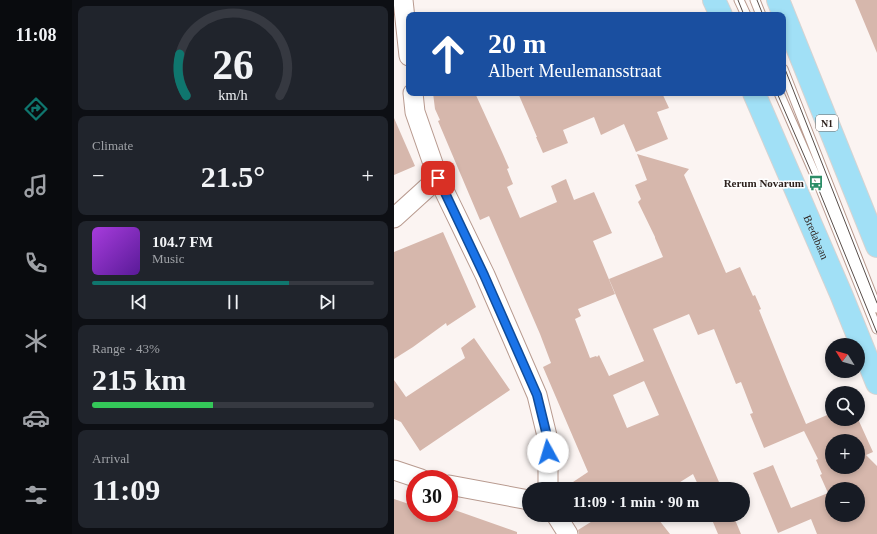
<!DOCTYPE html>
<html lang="en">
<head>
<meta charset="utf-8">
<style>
	:root { --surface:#171b24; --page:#20242c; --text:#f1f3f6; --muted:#9ea1a6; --line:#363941; --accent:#0f766e }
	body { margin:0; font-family:"Times New Roman",serif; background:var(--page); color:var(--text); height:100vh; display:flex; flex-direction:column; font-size:15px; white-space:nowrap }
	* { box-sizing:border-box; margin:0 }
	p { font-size:13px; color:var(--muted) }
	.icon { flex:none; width:22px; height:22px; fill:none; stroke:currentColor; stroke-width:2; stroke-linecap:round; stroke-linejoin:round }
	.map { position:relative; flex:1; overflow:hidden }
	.details { display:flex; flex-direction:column; gap:6px; padding:6px; background:#0d0f14; width:322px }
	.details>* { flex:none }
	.hud { position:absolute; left:12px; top:12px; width:380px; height:84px; border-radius:8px; box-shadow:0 2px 6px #0003; background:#1a4fa0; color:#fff; overflow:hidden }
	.needle { width:26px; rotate:307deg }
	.tools { position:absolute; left:431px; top:338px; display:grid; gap:8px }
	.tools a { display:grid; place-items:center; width:40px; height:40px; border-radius:50%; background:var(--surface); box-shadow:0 2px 6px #0003; font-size:20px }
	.speed { position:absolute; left:12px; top:470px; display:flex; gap:8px; font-size:20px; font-weight:700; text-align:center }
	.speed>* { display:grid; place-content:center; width:52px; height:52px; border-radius:50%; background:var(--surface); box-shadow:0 2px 6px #0003; line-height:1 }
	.speed .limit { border:6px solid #d22; background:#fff; color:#111 }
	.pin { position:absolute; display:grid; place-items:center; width:34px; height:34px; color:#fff; margin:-17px; border-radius:8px; box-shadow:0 2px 6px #0006 }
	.me { position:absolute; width:44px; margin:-22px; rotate:354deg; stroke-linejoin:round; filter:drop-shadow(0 0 3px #0008) }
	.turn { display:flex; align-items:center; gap:14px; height:84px; padding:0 16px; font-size:18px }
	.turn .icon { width:52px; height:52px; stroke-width:2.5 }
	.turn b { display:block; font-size:28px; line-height:34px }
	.big { font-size:30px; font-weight:700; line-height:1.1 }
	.details .card { flex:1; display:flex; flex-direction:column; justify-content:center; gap:6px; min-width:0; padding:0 14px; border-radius:8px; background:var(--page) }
	.details .dial { align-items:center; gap:0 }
	.dial svg { height:104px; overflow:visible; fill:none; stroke:var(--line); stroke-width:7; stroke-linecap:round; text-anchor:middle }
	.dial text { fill:var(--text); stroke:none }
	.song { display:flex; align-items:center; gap:12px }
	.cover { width:48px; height:48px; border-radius:6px; background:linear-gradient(135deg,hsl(280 70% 55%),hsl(270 70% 35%)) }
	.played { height:4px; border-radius:2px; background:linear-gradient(90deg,var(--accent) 70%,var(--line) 70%) }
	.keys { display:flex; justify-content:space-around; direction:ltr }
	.heat { display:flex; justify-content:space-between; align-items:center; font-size:22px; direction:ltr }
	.charge { height:6px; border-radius:3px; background:linear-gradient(90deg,#34c759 43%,var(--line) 0) }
	.trip { position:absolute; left:128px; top:482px; width:228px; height:40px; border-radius:20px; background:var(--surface); box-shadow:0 2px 6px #0003; font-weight:700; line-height:40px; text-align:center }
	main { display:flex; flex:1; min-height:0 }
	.dock { display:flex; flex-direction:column; width:72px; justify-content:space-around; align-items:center; background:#090b0e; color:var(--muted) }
	.dock .icon { width:28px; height:28px }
	.dock .active { color:var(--accent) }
	.dock b { font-size:18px; color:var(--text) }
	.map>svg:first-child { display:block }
</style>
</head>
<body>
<main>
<nav class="dock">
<b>11:08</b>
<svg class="icon active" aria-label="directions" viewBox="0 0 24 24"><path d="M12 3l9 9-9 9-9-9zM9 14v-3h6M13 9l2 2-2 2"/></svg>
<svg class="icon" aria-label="music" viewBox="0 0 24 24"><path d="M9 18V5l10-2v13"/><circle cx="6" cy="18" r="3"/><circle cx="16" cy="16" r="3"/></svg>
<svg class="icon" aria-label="phone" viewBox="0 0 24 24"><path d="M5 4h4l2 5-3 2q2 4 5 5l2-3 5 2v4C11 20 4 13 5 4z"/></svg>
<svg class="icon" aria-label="climate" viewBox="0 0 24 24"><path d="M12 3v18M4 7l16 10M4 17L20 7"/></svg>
<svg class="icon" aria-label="car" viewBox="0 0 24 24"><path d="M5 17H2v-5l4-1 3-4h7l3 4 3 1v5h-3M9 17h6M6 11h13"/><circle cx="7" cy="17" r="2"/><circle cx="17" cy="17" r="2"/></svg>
<svg class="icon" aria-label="filters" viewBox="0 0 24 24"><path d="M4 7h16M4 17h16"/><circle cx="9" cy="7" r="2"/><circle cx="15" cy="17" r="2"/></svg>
</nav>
<section class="details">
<div class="card dial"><svg viewBox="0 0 100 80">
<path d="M14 69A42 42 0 1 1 86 69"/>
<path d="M14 69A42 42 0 0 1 9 37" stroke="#0f766e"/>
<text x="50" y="56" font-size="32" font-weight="700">26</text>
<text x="50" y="72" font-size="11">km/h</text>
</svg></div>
<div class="card"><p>Climate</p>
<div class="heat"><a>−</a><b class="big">21.5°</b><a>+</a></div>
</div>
<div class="card">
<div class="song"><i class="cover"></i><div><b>104.7 FM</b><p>Music</p></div></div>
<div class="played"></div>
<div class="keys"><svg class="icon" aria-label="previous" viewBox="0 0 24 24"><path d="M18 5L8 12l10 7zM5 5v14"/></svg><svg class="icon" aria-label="pause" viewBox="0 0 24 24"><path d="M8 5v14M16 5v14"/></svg><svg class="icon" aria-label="next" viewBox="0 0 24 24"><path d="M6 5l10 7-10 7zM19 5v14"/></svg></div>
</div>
<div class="card"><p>Range · 43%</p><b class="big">215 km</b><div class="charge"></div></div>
<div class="card"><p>Arrival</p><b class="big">11:09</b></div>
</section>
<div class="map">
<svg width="483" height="534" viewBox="0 0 483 534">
	<rect width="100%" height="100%" fill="#fbf4f2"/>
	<path fill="#d6b7ac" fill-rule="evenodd" d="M 461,0 L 483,0 L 483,53 Z
		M 39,93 L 81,93 L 108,152 L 115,168 L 113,169 L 119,184 L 113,187 L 126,218 L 163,202 L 157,186 L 172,179 L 180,200 L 200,192 L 218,233 L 199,241 L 221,294 L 184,309 L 187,316 L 181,319 L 196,358 L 202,356 L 203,357 L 205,355 L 215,376 L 250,361 L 215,279 L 269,257 L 261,238 L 261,237 L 244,202 L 247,199 L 241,185 L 253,180 L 243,154 L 295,169 L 290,175 L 332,273 L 346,267 L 359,296 L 361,295 L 367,309 L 365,310 L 395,384 L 412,424 L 438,413 L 438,419 L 464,419 L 479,452 L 472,455 L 483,466 L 483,534 L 423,534 L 417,519 L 384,533 L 359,473 L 379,465 L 397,508 L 434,493 L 426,475 L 428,474 L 422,460 L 424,459 L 410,431 L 370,448 L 356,414 L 359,413 L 347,382 L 342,384 L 320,329 L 304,335 L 295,314 L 259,329 L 328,489 L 306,489 L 299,474 L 275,489 L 179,489 L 176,484 L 194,472 L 149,367 L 157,363 L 146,334 L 95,216 L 86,220 L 44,121 L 46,120 L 41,109 ZM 250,381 L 265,415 L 233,428 L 219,395 ZM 438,441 L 464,441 L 464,467 L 438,467 ZM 438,489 L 464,489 L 464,515 L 438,515 Z
		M 124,93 L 268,93 L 275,108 L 263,112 L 274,139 L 242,152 L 230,124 L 207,135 L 200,117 L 169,130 L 174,143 L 149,153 L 142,137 L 143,137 Z
		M 0,118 L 21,166 L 0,175 Z
		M 49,232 L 82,307 L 53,326 L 52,323 L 19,347 L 0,359 L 0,252 Z
		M 80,338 L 116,390 L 26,451 L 7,422 L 0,419 L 0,380 L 12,397 L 71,358 L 67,348 Z
		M 0,499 L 21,506 L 21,513 L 55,513 L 55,508 L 123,532 L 123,534 L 0,534 Z
		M 197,515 L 261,515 L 276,534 L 185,534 L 184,530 L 200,520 Z
		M 316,515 L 339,515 L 347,534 L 324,534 Z"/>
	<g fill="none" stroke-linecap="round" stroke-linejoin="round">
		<g stroke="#b89a8f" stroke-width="11">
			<path id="lane" d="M 345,0 L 352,15
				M 361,0 L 367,15
				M 389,69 L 483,308
				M 385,93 L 424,182 L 483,329"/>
		</g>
		<g stroke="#b89a8f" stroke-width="21">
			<path id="street" d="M 9,0 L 15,56
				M 19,93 L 21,112 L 44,178 L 91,275 L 143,395 L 154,440 L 154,489
				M 0,218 L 44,178
				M 0,470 L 27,479
				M 55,485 L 135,500
				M 162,515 L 174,534"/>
		</g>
		<g stroke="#d5d3d2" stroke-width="24">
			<g id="primary">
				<path d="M 320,0 L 327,15"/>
				<path d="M 384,0 L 483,246"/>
				<path id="s1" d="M 360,93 L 447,294 L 483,383"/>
			</g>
		</g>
		<use href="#lane" stroke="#fff" stroke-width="9"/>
		<use href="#street" stroke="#fff" stroke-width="19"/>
		<use href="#primary" stroke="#a1e0f6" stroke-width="22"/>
		<path stroke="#584d49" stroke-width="1" d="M 344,0 L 350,15
			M 363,0 L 369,15
			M 389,64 L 483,303
			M 383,93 L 422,183 L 483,333"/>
	</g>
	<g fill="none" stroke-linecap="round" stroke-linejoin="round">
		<g stroke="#114b97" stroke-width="10">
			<path id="route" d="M 44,178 L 90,275 L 143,395 L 154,440 L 154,452"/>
		</g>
		<use href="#route" stroke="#1a73e8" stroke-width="7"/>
	</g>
	<defs>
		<g id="bus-bare" transform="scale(1.2)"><path d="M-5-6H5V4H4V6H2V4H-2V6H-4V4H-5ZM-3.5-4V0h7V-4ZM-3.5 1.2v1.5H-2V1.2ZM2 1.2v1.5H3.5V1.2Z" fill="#2b8d67" stroke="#fff" stroke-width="2.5" paint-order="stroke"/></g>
	</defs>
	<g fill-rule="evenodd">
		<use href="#bus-bare" x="422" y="183"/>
	</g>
	<g text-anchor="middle" stroke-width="3" stroke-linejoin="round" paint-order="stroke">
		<rect fill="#fff" stroke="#6d6462" stroke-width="1" x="422" y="115" width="22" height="16" rx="3"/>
		<g font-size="10" font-weight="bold" fill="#2e221e">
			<text x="433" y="127">N1</text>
		</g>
		<g font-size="11" font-weight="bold" fill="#2e221e" stroke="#fff" text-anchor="end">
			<text x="410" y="187">Rerum Novarum</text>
		</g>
		<g font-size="11" fill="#2e221e" stroke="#fff">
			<text dy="4" stroke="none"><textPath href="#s1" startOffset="157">Bredabaan</textPath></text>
		</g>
	</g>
</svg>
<div class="tools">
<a><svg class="needle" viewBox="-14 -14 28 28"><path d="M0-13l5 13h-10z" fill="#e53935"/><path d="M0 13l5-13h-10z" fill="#9ea1a6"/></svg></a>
<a><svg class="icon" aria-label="search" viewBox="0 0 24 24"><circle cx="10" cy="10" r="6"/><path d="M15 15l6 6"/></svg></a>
<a>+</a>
<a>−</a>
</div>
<div class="speed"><div class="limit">30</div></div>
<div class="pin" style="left:44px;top:178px;background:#d93025"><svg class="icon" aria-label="arrive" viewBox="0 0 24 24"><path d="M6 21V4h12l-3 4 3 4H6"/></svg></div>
<svg class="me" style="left:154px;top:452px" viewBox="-20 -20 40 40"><circle r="19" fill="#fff"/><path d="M0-13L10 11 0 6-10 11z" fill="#1a73e8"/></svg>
<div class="trip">11:09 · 1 min · 90 m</div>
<div class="hud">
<div class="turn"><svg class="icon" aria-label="ahead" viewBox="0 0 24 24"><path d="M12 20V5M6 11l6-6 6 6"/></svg><div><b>20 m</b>Albert Meulemansstraat</div></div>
</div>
</div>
</main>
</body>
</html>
